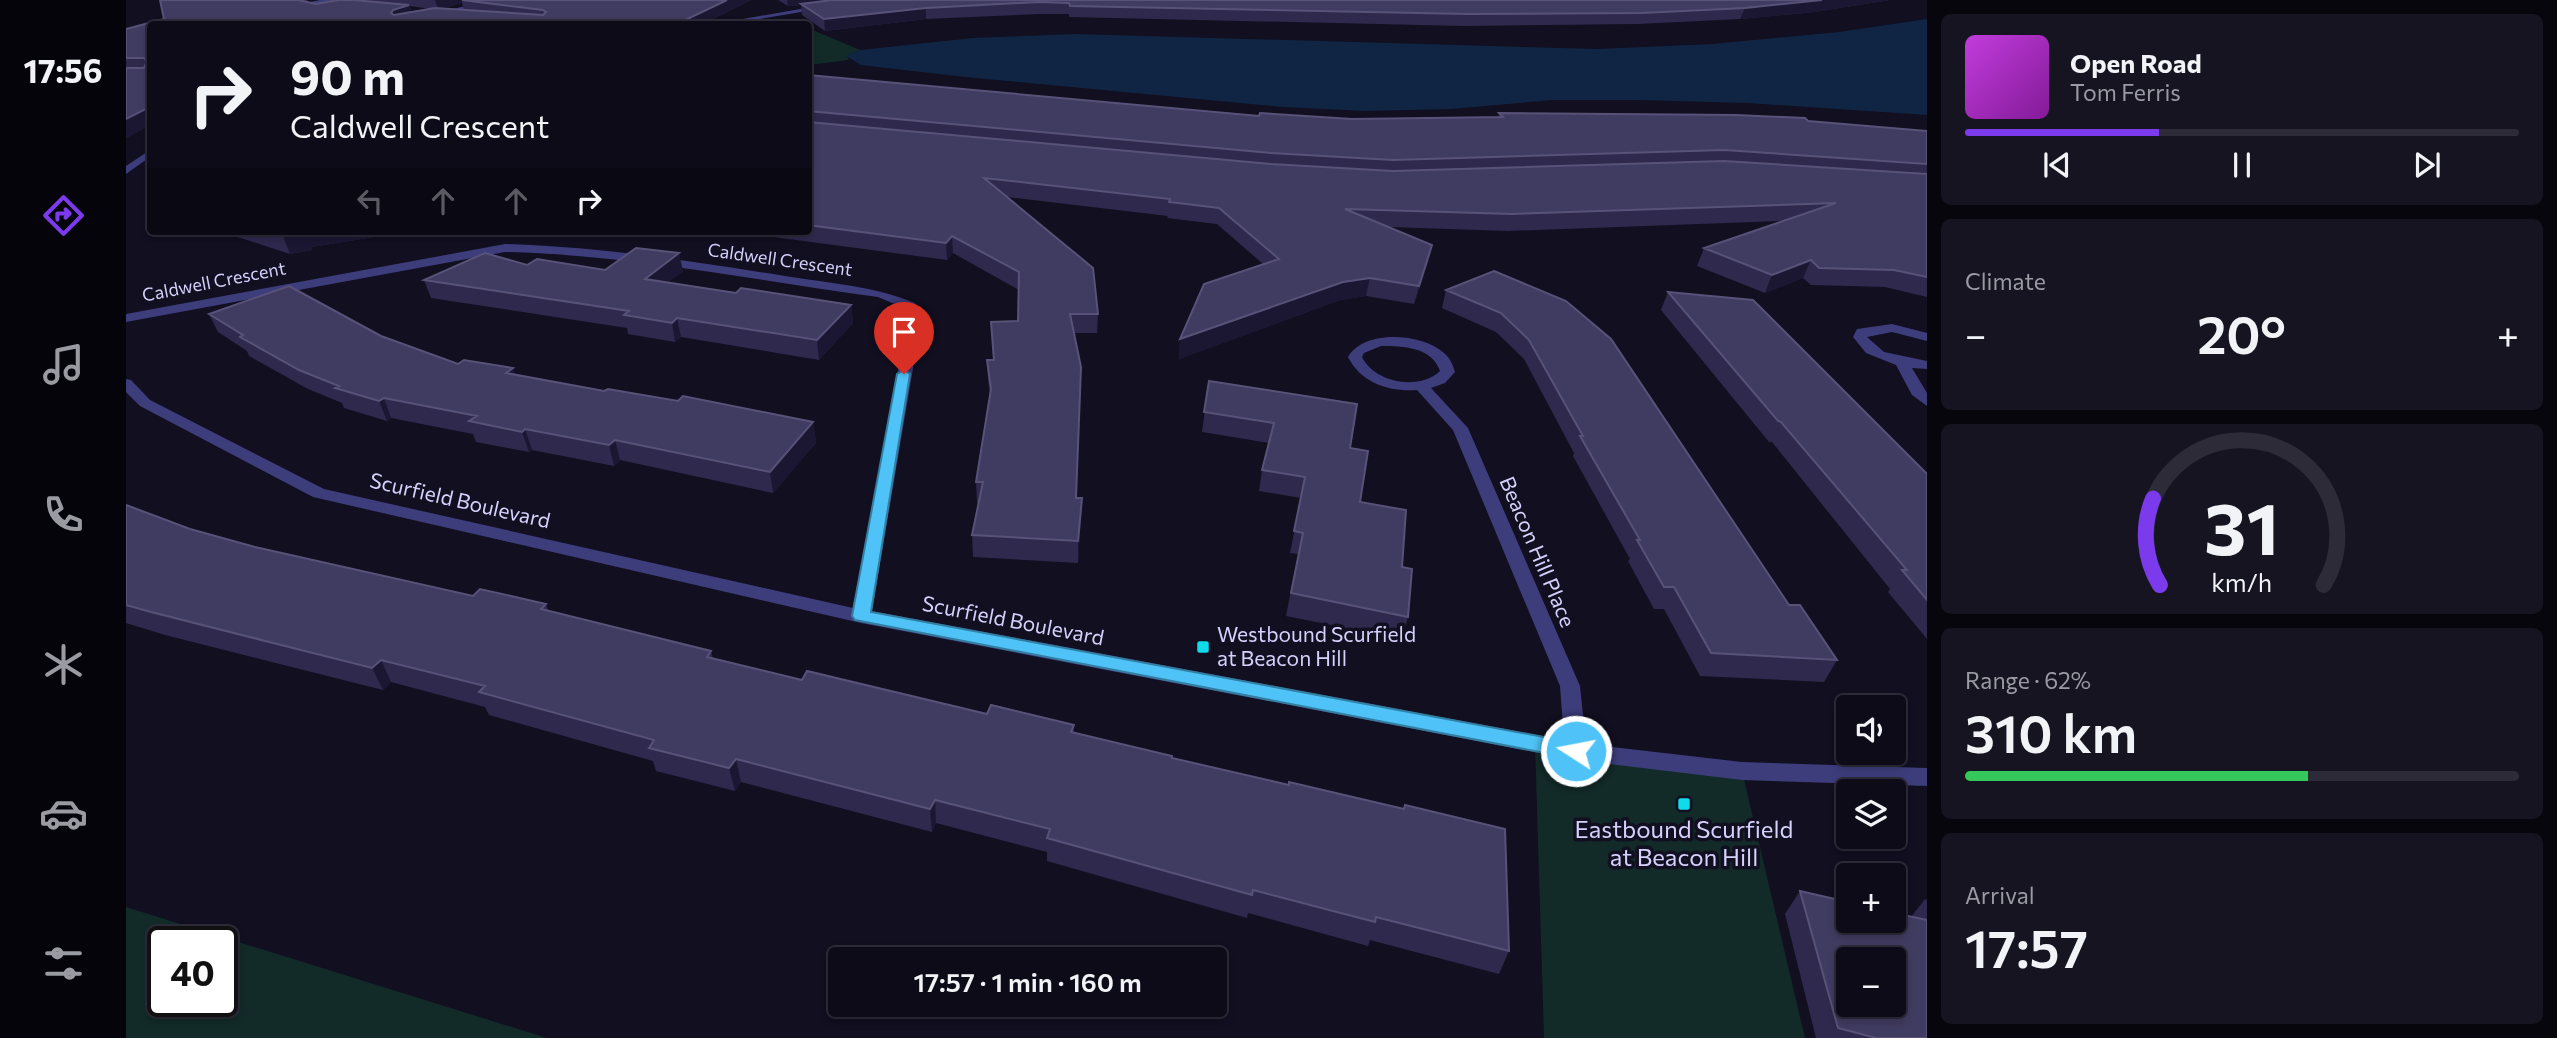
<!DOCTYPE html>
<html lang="en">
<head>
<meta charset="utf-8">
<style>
	:root { --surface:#0d0b18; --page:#161421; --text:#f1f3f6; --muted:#9a9ba2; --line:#2d2b37; --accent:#7c3aed }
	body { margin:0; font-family:Commissioner,sans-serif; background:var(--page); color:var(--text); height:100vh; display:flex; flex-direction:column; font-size:26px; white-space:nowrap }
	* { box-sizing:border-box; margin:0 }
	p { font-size:23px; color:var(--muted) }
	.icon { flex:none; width:38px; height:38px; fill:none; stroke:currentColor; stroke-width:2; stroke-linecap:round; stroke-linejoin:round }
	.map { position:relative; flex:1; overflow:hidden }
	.side { display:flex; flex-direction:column; gap:14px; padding:14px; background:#07060d; width:630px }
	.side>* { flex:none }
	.banner { position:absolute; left:21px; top:21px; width:665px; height:214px; border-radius:7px; box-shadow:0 4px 10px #0003,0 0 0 2px var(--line); background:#0d0b18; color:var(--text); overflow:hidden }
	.buttons { position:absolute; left:1710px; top:695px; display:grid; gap:14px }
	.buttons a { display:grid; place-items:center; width:70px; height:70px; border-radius:7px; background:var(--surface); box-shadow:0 4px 10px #0003,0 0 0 2px var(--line); font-size:35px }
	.speed { position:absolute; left:21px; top:926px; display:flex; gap:14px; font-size:35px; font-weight:700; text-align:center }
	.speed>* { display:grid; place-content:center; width:91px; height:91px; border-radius:50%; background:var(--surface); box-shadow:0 4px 10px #0003,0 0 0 2px var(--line); line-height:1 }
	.speed .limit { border:4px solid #111; border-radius:10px; background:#fff; color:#111 }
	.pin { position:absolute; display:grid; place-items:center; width:60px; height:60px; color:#fff; margin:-72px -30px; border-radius:50% 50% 50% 0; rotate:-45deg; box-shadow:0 0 7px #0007 }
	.pin .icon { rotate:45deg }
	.me { position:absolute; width:77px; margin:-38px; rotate:281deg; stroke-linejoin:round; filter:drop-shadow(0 0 5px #0008) }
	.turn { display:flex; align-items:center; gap:24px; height:147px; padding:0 28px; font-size:32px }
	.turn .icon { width:91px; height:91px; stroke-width:2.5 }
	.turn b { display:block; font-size:49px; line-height:60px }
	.lanes { display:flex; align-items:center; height:66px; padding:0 28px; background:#0003; justify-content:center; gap:35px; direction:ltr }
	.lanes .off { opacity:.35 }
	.big { font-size:52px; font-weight:600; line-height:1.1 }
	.side .tile { flex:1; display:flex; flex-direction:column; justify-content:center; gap:10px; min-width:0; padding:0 24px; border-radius:10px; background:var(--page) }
	.side .dial { align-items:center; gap:0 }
	.dial svg { height:182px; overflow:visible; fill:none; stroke:var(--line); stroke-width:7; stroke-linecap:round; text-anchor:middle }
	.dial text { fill:var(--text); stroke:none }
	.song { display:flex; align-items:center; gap:21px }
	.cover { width:84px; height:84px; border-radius:10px; background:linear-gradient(135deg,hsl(290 70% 55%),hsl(290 70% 35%)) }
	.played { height:7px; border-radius:4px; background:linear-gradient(90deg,var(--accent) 35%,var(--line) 35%) }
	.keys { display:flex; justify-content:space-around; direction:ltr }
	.heat { display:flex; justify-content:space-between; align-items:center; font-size:38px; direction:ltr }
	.charge { height:10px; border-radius:5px; background:linear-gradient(90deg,#34c759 62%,var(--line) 0) }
	.trip { position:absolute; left:702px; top:947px; width:399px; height:70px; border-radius:7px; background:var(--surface); box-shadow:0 4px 10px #0003,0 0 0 2px var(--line); font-weight:600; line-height:70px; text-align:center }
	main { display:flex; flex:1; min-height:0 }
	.menu { display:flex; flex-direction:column; width:126px; justify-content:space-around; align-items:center; background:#05040a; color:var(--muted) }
	.menu .icon { width:49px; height:49px }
	.menu .active { color:var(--accent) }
	.menu b { font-size:32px; color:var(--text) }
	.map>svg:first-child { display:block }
</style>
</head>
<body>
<main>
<nav class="menu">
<b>17:56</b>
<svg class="icon active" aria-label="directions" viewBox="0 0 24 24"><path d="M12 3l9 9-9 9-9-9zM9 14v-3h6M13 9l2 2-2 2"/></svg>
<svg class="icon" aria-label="music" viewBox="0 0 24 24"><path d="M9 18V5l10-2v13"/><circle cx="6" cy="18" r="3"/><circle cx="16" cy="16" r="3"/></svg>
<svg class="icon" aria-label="phone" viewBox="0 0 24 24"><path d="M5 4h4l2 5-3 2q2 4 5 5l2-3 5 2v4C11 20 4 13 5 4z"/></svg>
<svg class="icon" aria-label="climate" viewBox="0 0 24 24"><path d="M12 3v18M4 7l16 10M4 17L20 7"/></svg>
<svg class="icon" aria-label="car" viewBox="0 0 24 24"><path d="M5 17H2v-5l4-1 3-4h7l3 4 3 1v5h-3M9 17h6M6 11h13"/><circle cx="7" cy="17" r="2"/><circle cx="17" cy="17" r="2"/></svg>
<svg class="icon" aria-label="filters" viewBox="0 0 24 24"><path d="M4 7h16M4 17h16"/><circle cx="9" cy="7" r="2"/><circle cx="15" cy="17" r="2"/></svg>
</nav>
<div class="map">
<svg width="1801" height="1038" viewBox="0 0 1801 1038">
	<rect width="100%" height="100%" fill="#110f20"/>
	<path fill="#122a28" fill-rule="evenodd" d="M 682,28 L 734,50 L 721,56 L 723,60 L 683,65 Z
		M 1409,743 L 1616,771 L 1679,1038 L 1418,1038 Z
		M 0,907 L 421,1038 L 0,1038 ZM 37,942 L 96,942 L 96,1001 L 37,1001 Z"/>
	<path fill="#102543" d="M 1801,19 L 1801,115 L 1622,103 L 1514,100 L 1428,100 L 1325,109 L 1239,111 L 1157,107 L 830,76 L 735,65 L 720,56 L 734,50 L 847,38 L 950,34 L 1471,49 L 1586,44 L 1713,32 Z"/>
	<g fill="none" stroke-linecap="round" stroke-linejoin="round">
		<path fill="#3d3d7c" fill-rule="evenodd" d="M 194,0 L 221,0 L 229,3 C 214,15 189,16 172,8 L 184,2 ZM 211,2 L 220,4 L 202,9 L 182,8 Z
			M 362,0 L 373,0 L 281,24 L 270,24 Z
			M 697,5 L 699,8 L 603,24 L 588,24 Z
			M 24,150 L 24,157 L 0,174 L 0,166 Z
			M 379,244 C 474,247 566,261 659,276 C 703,283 747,286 789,303 L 794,327 L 746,611 L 1438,740 L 1434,686 L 1327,430 L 1291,390 C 1263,392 1235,383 1222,357 C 1238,329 1296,333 1318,353 C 1324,358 1327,365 1329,372 L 1319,383 L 1305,388 L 1342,428 L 1454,686 L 1460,744 L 1616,762 L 1801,768 L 1801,786 L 1616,780 L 1450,760 L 735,623 L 187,497 L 14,406 L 0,392 L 0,379 L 5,380 L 24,400 L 198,489 L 727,608 L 780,327 L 778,308 L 752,297 C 628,280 505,255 379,252 L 0,322 L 0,314 ZM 1255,346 C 1277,346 1306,347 1314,371 C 1293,391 1249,383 1236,357 L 1238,353 Z
			M 1766,324 L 1801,333 L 1801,341 L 1766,332 L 1741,337 L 1758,352 L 1801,361 L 1801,369 L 1786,368 L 1801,393 L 1801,406 L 1786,395 L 1770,365 L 1740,353 L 1727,337 L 1731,329 Z"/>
	</g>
	<path fill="#2f294d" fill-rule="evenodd" d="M 34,0 L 182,0 L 179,2 L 190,4 L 213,0 L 625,0 L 577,24 L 24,24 L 24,125 L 0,138 L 0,29 L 38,19 ZM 336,3 L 338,10 L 316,8 L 325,6 ZM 284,6 L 305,9 L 285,12 Z
		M 652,0 L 1764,0 L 1689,12 L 1614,19 L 1512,24 L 1338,26 L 943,17 L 943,14 L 913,14 L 800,19 L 699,31 L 676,15 L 675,5 L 662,6 Z
		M 682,75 L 1133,116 L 1226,119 L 1372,117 L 1373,113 L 1682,121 L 1801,131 L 1801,297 L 1759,287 L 1685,285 L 1677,278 L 1639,293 L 1571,266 L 1578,248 L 1657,221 L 1382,231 L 1263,227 L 1306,245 L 1302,263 L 1288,304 L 1240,296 L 1214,300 L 1053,359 L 1054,339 L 1137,264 L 1091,224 L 1041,218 L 1042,216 L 881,197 L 972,314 L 971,333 L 947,333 L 950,498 L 956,498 L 952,563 L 847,557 L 846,535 L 853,503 L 851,503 L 850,482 L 864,396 L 862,379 L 861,360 L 867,360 L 865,322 L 892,321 L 893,290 L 827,253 L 821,260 L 602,231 L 682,231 Z
		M 93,231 L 285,231 L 186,247 L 186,250 L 164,254 Z
		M 401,265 L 479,270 L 557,271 L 541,283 L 610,293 L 725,305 L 727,323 L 693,360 L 555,337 L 549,342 L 502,334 L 501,328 L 305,298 L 298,280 Z
		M 1368,271 L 1711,660 L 1698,682 L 1574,676 L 1538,609 L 1528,609 L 1502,561 L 1504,559 L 1447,456 L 1448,453 L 1398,359 L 1370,332 L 1316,308 L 1320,290 Z
		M 1542,292 L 1801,474 L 1801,639 L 1762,592 L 1764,589 L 1646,442 L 1643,442 L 1535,310 Z
		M 83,314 L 255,336 L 332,364 L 478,391 L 687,422 L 690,443 L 647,493 L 494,460 L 488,466 L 406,450 L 403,452 L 350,442 L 347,434 L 265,418 L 261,421 L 218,408 L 216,403 L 182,389 L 123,356 L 121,351 L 92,332 Z
		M 1083,381 L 1224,448 L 1234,502 L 1276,567 L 1282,617 L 1276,639 L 1160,616 L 1172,554 L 1164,553 L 1175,498 L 1133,491 L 1136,470 L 1143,443 L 1076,432 Z
		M 0,505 L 64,529 L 129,547 L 347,596 L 420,604 L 422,610 L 585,651 L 587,659 L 676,680 L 861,714 L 948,725 L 948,733 L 1046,758 L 1163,785 L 1278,809 L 1279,805 L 1383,951 L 1373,974 L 1244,940 L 1242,946 L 1122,913 L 1121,918 L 921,861 L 921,852 L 810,823 L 806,832 L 615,782 L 609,791 L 530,771 L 527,761 L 363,715 L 359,707 L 265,682 L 257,690 L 39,635 L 0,623 Z
		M 1674,891 L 1785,917 L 1799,899 L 1801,900 L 1801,1038 L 1690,1038 L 1659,914 Z"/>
	<path fill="#1b1733" d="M 309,0 L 351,0 L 336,0 L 336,3 L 312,9 Z
		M 601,0 L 625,0 L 577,24 L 551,24 Z
		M 661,0 L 725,0 L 662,6 Z
		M 1696,0 L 1764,0 L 1689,12 L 1614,19 L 1619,8 Z
		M 283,5 L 287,16 L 270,21 L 265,13 L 267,10 Z
		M 800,8 L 800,19 L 699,31 L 698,19 Z
		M 24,107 L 24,125 L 0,138 L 0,119 Z
		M 179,231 L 285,231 L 186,247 L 186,250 L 164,254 L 157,236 Z
		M 826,236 L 827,253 L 821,260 L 820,243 Z
		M 1306,245 L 1302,263 L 1288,304 L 1293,286 Z
		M 553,253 L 557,271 L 523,297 L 519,279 Z
		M 1685,260 L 1677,278 L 1639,293 L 1646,275 Z
		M 1244,278 L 1240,296 L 1214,300 L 1053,359 L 1054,339 L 1217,282 Z
		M 725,305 L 727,323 L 693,360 L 691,340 Z
		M 551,318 L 555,337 L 549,342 L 546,323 Z
		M 387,368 L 393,388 L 380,373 Z
		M 258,398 L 265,418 L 261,421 L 253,401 Z
		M 687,422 L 690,443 L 647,493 L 644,472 Z
		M 399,429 L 406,450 L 403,452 L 396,432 Z
		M 489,440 L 494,460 L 488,466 L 483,445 Z
		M 956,498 L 955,520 L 952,563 L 952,541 Z
		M 255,660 L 265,682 L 257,690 L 246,668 Z
		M 610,759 L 615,782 L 609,791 L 603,768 Z
		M 809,800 L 810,823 L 806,832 L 804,809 Z"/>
	<path fill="#403b60" stroke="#585278" stroke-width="2" fill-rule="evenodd" d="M 34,0 L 172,0 L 190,4 L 213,0 L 228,0 L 283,5 L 267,10 L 265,13 L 268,15 L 309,8 L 417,15 L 420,12 L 417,10 L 336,0 L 601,0 L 551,24 L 24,24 L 24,107 L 0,119 L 0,68 L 18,68 L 21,61 L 18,58 L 0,58 L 0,29 L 38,19 Z
		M 706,0 L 1696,0 L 1619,8 L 1516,13 L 1341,14 L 944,6 L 943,3 L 913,2 L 800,8 L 698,19 L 675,4 Z
		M 682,75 L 1133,116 L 1134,113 L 1226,119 L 1377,117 L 1373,113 L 1610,115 L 1679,118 L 1682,121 L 1801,131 L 1801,164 L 1598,150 L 1267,160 L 1145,153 L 682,111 Z
		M 682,122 L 1145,164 L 1267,171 L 1598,161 L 1801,174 L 1801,277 L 1768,270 L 1693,268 L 1685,260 L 1646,275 L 1578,248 L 1710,203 L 1386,214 L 1219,209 L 1306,245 L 1293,286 L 1244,278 L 1217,282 L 1054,339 L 1078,284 L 1153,259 L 1093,208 L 1043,202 L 1044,199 L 858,178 L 967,268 L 972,314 L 944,314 L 955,367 L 950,498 L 956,498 L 952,541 L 846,535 L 857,482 L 850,482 L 865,389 L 861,360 L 868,360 L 865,322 L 892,321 L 893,272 L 826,236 L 820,243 L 682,225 Z
		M 139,231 L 179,231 L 179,233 L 157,236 Z
		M 510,248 L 553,253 L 519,279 L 610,293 L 615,288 L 725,305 L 691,340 L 551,318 L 546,323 L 498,315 L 503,311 L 298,280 L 359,253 L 401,265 L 411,259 L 479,270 Z
		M 1368,271 L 1440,301 L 1485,339 L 1663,605 L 1674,605 L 1711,660 L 1585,653 L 1548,587 L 1538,587 L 1511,540 L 1514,540 L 1454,436 L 1457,436 L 1403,340 L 1375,313 L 1320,290 Z
		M 163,286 L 255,336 L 332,364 L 338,360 L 387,368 L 380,373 L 478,391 L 482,389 L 552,401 L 557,396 L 687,422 L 644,472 L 489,440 L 483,445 L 399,429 L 396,432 L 343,421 L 351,416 L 258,398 L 253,401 L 209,388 L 213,386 L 173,370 L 114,337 L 117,335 L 83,314 Z
		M 1542,292 L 1627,300 L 1801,474 L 1801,600 L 1776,570 L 1781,570 L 1655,422 L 1652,421 Z
		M 1083,381 L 1231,404 L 1224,448 L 1242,451 L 1234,502 L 1280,510 L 1276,567 L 1286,569 L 1282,617 L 1165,593 L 1177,533 L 1168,531 L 1179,477 L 1136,470 L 1148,423 L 1078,412 Z
		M 0,505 L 64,529 L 129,547 L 347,596 L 354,589 L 420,604 L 415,609 L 585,651 L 581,657 L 676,680 L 681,671 L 861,714 L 865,705 L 948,725 L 945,732 L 1046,756 L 1046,758 L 1163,785 L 1163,782 L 1278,809 L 1279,805 L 1379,829 L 1383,951 L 1250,917 L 1249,922 L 1127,890 L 1126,895 L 921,838 L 924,829 L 809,800 L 804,809 L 610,759 L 603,768 L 523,748 L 528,740 L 353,692 L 359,686 L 255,660 L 246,668 L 25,612 L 0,605 Z
		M 1674,891 L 1722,902 L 1722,920 L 1768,920 L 1768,913 L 1801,920 L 1801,1038 L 1750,1038 L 1712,1028 ZM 1722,959 L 1768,959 L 1768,1004 L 1722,1004 Z"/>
	<path fill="#4fc3f7" stroke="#337fa1" stroke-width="2" d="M 778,370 L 784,374 L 745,612 L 1450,743 L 1457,745 L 1460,751 L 1457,756 L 1450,759 L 729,620 L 726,616 L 771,374 Z"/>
	<g fill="#0fdbea" stroke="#110f20" stroke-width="2.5">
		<rect x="1070" y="640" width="14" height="14" rx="3.5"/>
		<rect x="1551" y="797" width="14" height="14" rx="3.5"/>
	</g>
	<g text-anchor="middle" stroke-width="7" stroke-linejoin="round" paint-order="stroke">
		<g font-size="18" fill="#d5d1fc" stroke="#110f20">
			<text transform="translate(654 260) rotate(8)" y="6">Caldwell Crescent</text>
			<text transform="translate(88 282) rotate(-11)" y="6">Caldwell Crescent</text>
		</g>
		<g font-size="21" fill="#d5d1fc" stroke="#110f20">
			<text transform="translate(334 501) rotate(13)" y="7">Scurfield Boulevard</text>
			<text transform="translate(1411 552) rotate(67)" y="7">Beacon Hill Place</text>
			<text transform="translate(887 621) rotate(11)" y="7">Scurfield Boulevard</text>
		</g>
		<g font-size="21" fill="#d5d1fc" stroke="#110f20" text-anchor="start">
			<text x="1091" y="642">Westbound Scurfield<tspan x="1091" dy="24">at Beacon Hill</tspan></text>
		</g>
		<g font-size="24" fill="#d5d1fc" stroke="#110f20">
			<text x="1558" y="838">Eastbound Scurfield<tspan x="1558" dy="28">at Beacon Hill</tspan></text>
		</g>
	</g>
</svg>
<div class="buttons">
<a><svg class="icon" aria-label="sound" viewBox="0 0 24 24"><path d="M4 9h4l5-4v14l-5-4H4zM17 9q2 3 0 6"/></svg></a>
<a><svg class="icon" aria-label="layers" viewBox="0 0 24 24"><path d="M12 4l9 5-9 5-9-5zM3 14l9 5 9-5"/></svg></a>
<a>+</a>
<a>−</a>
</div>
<div class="speed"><div class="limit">40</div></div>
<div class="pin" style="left:778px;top:374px;background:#d93025"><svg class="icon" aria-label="arrive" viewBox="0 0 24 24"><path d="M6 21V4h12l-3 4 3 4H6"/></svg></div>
<svg class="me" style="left:1450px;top:751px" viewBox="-20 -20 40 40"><circle r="17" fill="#4fc3f7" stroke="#fff" stroke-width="3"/><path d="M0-11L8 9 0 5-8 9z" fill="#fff"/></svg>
<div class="trip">17:57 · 1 min · 160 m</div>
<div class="banner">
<div class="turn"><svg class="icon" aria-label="right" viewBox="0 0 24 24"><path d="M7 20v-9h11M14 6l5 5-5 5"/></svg><div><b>90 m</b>Caldwell Crescent</div></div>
<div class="lanes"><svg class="icon off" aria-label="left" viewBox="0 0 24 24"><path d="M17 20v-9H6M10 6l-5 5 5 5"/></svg><svg class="icon off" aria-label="ahead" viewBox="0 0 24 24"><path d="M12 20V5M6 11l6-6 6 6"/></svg><svg class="icon off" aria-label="ahead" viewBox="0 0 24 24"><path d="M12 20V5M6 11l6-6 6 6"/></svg><svg class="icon" aria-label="right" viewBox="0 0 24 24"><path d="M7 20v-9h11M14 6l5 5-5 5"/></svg></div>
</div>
</div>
<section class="side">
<div class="tile">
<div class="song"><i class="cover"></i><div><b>Open Road</b><p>Tom Ferris</p></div></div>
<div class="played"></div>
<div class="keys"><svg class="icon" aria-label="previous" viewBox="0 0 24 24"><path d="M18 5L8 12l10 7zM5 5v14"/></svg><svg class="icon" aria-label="pause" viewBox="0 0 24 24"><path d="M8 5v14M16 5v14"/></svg><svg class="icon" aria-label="next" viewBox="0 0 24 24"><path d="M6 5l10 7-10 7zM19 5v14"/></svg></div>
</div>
<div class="tile"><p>Climate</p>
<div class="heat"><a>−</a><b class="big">20°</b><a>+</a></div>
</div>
<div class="tile dial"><svg viewBox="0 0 100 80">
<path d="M14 69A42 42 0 1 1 86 69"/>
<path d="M14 69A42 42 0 0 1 11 31" stroke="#7c3aed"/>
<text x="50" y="56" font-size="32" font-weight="700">31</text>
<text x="50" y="72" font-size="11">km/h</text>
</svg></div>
<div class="tile"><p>Range · 62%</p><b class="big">310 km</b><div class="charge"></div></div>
<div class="tile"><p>Arrival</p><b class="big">17:57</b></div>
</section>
</main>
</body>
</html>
